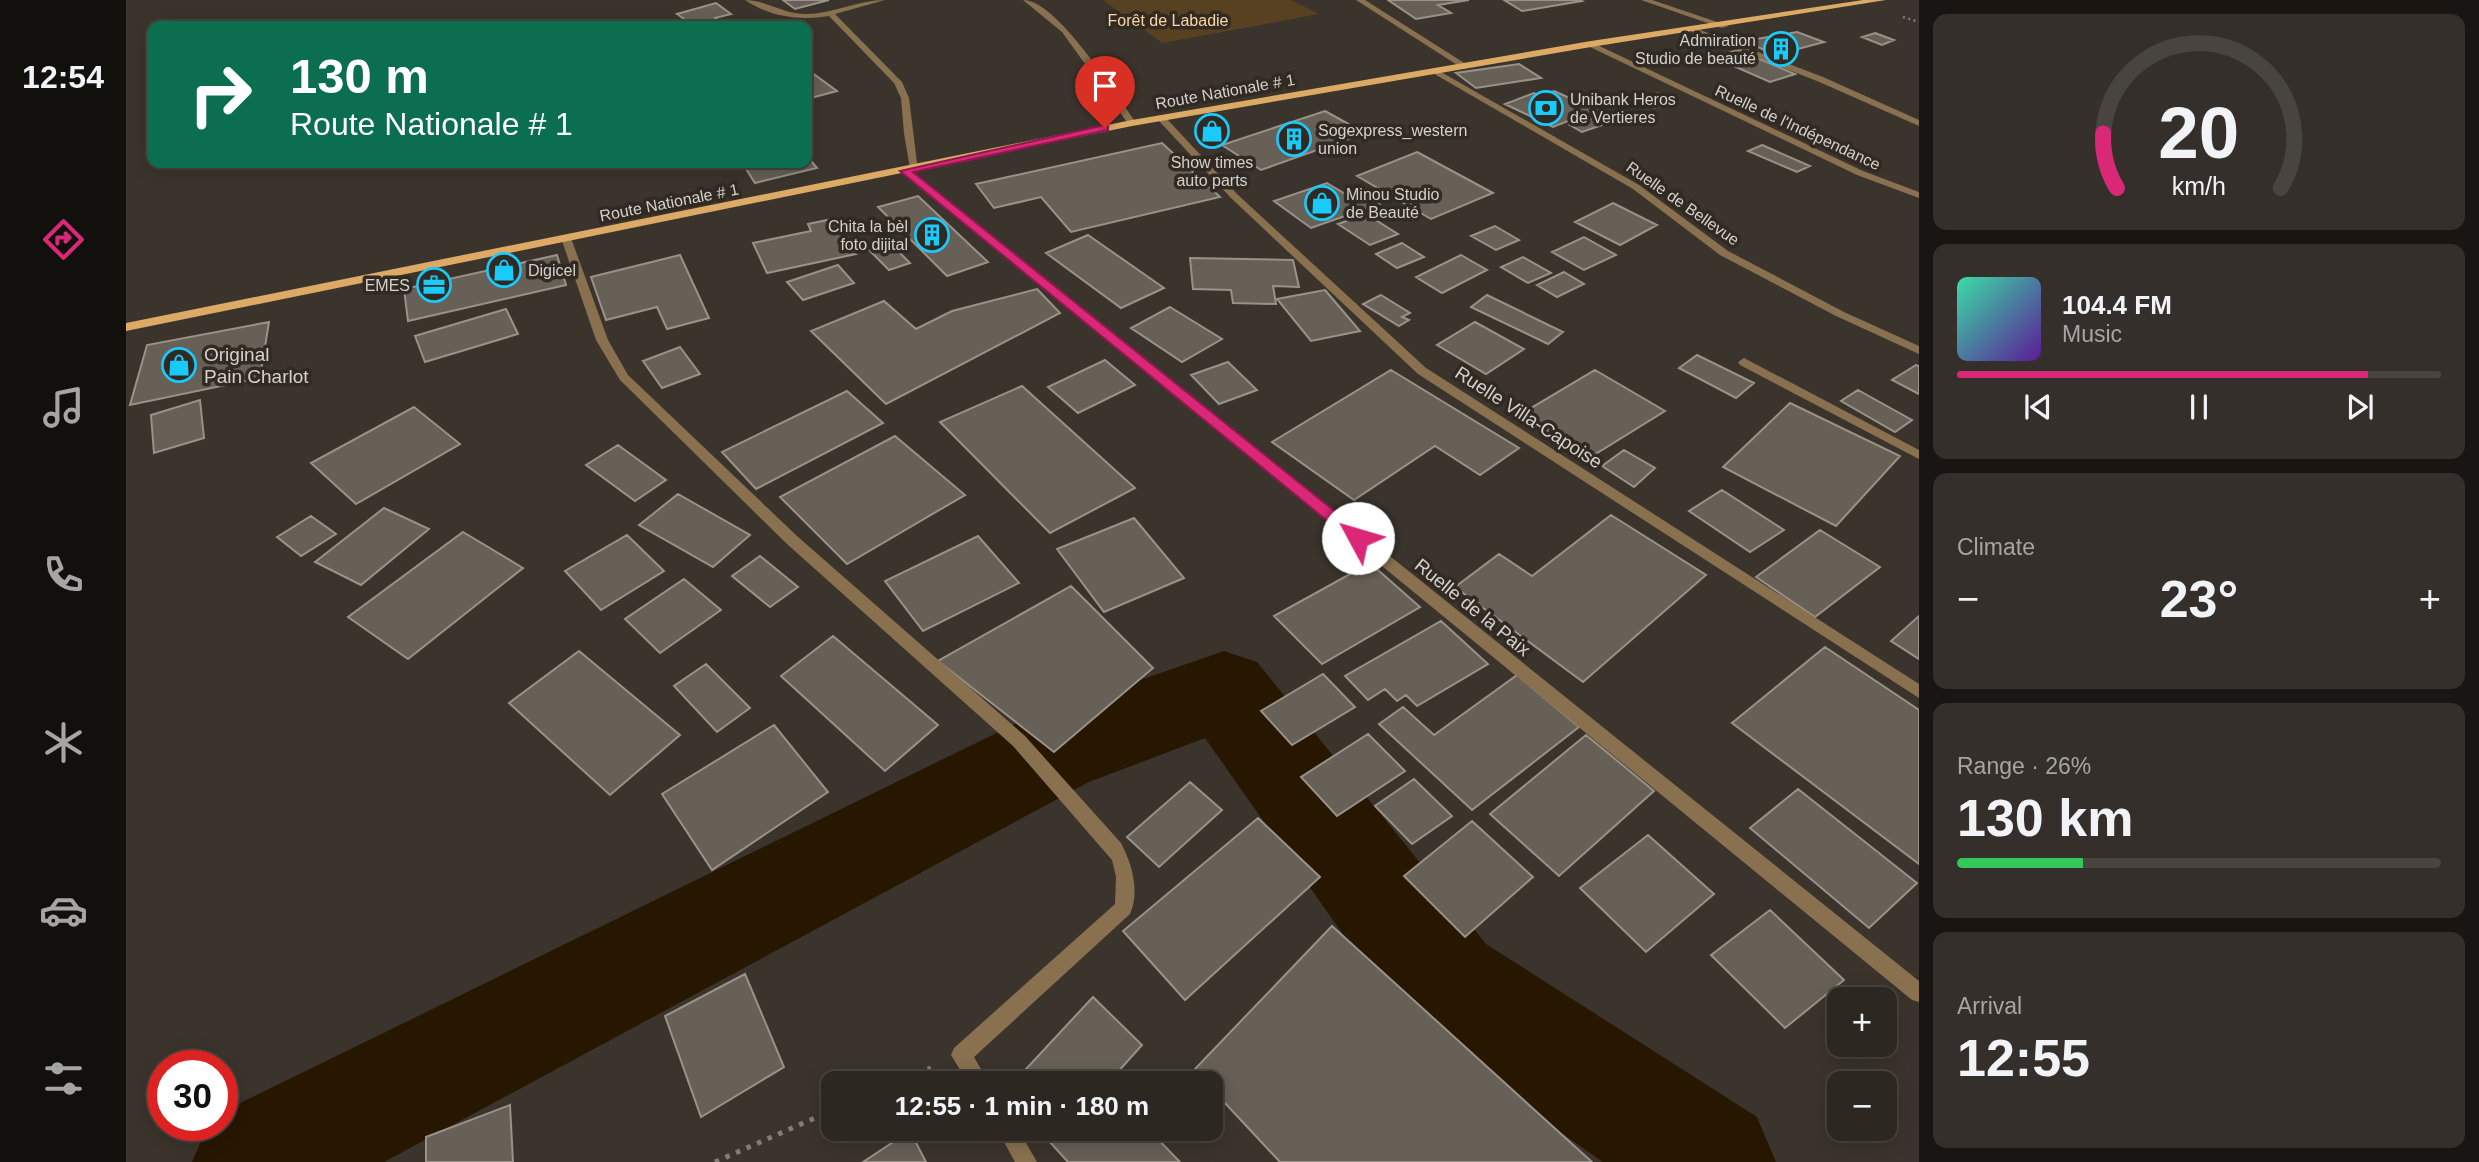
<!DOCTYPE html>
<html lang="en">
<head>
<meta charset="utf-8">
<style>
	:root { --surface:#2c2721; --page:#342f2a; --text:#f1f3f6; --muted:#a6a5a5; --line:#48443f; --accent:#db2777 }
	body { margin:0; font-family:Helvetica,sans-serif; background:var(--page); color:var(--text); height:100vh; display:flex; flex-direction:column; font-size:26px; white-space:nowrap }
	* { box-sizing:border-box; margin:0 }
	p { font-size:23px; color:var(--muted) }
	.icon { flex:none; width:38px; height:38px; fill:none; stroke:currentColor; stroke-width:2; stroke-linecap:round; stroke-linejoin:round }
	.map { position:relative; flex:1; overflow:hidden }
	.panel { display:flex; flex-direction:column; gap:14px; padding:14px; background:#181512; width:560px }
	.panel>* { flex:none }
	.top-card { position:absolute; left:21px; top:21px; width:665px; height:147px; border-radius:14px; box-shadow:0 4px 18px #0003,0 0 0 2px var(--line); background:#0b6e4f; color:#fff; overflow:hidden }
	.tools { position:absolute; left:1701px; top:987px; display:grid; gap:14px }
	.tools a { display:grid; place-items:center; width:70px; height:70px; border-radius:14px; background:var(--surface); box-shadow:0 4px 18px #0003,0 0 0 2px var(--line); font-size:35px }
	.speed { position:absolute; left:21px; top:1050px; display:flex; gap:14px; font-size:35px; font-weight:700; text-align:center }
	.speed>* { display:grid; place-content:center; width:91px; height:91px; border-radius:50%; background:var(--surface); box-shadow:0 4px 18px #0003,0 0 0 2px var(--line); line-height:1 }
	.speed .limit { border:10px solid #d22; background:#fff; color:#111 }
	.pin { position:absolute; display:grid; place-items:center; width:60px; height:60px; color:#fff; margin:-72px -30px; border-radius:50% 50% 50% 0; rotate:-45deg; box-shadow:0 0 7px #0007 }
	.pin .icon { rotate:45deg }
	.me { position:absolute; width:77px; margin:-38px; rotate:309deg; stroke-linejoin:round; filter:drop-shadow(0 0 5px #0008) }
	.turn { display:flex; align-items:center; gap:24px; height:147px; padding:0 28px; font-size:32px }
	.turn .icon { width:91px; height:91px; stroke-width:2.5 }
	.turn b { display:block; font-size:49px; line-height:60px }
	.big { font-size:52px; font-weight:800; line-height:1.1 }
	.panel .tile { flex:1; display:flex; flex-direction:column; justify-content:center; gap:10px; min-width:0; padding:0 24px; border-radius:14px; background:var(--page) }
	.panel .dial { align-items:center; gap:0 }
	.dial svg { height:182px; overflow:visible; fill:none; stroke:var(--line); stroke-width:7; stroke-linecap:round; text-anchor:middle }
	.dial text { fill:var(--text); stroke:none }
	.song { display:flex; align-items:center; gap:21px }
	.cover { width:84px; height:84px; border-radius:10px; background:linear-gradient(135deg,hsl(160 70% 55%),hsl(270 70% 35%)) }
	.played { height:7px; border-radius:4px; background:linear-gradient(90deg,var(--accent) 85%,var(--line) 85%) }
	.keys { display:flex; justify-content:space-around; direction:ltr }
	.heat { display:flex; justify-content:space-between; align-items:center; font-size:38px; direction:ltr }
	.charge { height:10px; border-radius:5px; background:linear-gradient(90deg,#34c759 26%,var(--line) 0) }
	.trip { position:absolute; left:695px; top:1071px; width:402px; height:70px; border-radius:14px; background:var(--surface); box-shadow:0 4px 18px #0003,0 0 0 2px var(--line); font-weight:800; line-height:70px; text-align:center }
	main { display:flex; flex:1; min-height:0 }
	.tabs { display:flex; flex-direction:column; width:126px; justify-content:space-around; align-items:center; background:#12100d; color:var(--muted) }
	.tabs .icon { width:49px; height:49px }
	.tabs .active { color:var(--accent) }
	.tabs b { font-size:32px; color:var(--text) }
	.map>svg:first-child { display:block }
</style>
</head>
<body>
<main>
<nav class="tabs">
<b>12:54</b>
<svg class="icon active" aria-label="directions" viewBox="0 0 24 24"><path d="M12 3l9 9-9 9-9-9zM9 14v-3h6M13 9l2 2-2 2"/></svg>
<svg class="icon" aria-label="music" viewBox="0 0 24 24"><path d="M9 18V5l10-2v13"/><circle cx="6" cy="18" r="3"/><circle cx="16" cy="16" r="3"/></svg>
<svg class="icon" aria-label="phone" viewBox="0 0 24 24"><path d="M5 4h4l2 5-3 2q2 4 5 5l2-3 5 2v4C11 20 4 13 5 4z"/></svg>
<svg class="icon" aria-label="climate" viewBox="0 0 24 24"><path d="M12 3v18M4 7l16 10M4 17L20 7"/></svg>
<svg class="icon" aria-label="car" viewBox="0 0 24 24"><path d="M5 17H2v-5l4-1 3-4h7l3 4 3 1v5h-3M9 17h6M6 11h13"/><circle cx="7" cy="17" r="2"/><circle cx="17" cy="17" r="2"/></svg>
<svg class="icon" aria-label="filters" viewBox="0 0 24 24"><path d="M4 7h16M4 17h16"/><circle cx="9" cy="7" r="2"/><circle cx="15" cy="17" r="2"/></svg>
</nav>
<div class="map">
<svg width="1793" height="1162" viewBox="0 0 1793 1162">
	<rect width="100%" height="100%" fill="#3b342c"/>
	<path fill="#574121" d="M 977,0 L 1165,0 L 1193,14 L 1036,43 Z"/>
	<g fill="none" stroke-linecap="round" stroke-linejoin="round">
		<path fill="#271600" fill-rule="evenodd" d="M 1098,651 L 1131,662 L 1360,944 L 1631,1117 L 1650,1162 L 1477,1162 L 1280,1024 L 1079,738 L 963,782 L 258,1162 L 66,1162 L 82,1125 L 96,1125 L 96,1112 L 893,722 Z"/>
	</g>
	<path fill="#666057" stroke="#9a9289" stroke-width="2" d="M 657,0 L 703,0 L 669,9 Z
		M 1262,0 L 1343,0 L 1312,5 L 1325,13 L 1290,19 Z
		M 1378,0 L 1454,0 L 1456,1 L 1396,11 Z
		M 590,3 L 605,14 L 589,18 L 600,26 L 532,26 L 558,19 L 551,14 Z
		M 1671,32 L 1698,42 L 1649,55 L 1619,41 Z
		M 1749,33 L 1768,40 L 1756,45 L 1736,37 Z
		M 1612,50 L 1669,74 L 1644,82 L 1587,57 Z
		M 1393,64 L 1415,78 L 1350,88 L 1330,73 Z
		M 681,69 L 711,91 L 681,99 Z
		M 1428,91 L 1470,110 L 1427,127 L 1379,104 L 1408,93 L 1415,96 Z
		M 1532,93 L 1549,101 L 1529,108 L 1511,99 Z
		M 1199,111 L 1239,133 L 1135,170 L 1096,145 Z
		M 1467,118 L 1479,124 L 1456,132 L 1444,125 Z
		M 1036,143 L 1094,197 L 945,232 L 915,197 L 868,208 L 850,184 Z
		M 1636,145 L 1684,166 L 1671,172 L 1622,151 Z
		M 1291,152 L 1367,193 L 1305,219 L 1231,176 Z
		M 681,156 L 691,168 L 629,183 L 620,169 L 647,163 L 681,163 Z
		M 1201,183 L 1221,195 L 1231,193 L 1253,204 L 1185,228 L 1148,201 Z
		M 792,196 L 862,262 L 821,276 L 752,207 Z
		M 1487,203 L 1531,225 L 1494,245 L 1449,222 Z
		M 1240,214 L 1272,234 L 1244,245 L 1212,224 Z
		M 711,218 L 730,254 L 641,273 L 627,243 L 685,231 L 682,224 Z
		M 1369,226 L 1393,240 L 1370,250 L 1345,236 Z
		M 962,235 L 1038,288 L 995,308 L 920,253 Z
		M 1458,237 L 1490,255 L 1458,270 L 1426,252 Z
		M 759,238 L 784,263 L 763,270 L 738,245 Z
		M 1276,243 L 1298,257 L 1271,268 L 1250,254 Z
		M 431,255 L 440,285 L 282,321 L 278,289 Z
		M 554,255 L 583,318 L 541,329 L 531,307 L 480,320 L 465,277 Z
		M 1335,255 L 1361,270 L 1316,293 L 1290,277 Z
		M 1397,257 L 1425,273 L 1402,283 L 1375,267 Z
		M 1064,258 L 1167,260 L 1173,287 L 1147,286 L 1150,304 L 1107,303 L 1105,290 L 1067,289 Z
		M 712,265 L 728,283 L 677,300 L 661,282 Z
		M 1438,272 L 1458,284 L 1431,297 L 1411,285 Z
		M 911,289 L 934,313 L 760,404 L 685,331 L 758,301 L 790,329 L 826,311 Z
		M 1199,290 L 1234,331 L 1185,341 L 1151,299 Z
		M 1255,295 L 1284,313 L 1276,317 L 1283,320 L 1273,326 L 1237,304 Z
		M 1361,295 L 1437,332 L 1422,344 L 1345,307 Z
		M 1044,307 L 1096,339 L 1056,362 L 1005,328 Z
		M 380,309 L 392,334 L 299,362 L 289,336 Z
		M 143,322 L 134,378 L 4,405 L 21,345 Z
		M 1349,322 L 1398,349 L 1360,374 L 1311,345 Z
		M 554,347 L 574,374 L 536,388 L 517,361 Z
		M 1571,355 L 1628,383 L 1610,398 L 1553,368 Z
		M 979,360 L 1009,385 L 952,413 L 922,387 Z
		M 1102,362 L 1131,390 L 1093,404 L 1065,375 Z
		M 1790,365 L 1793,366 L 1793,394 L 1766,380 Z
		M 1265,370 L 1393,448 L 1354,475 L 1309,446 L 1228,500 L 1146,442 Z
		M 1469,370 L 1539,411 L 1463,458 L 1395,414 Z
		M 896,386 L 1009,488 L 924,533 L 814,422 Z
		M 1732,390 L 1786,420 L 1769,432 L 1715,401 Z
		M 721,391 L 757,423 L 630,489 L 596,452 Z
		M 74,400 L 78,438 L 28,453 L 25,415 Z
		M 1664,403 L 1774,456 L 1710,526 L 1597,467 Z
		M 288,407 L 334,444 L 230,504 L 185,463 Z
		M 769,436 L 839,495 L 721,564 L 654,497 Z
		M 492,445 L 540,480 L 509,501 L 460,465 Z
		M 1498,450 L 1529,468 L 1508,487 L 1476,466 Z
		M 1596,490 L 1658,530 L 1624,552 L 1563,511 Z
		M 552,494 L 624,535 L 587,567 L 513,525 Z
		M 258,508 L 303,529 L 235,585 L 189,562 Z
		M 1485,515 L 1580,575 L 1457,682 L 1329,587 L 1373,554 L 1406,576 Z
		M 185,516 L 210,534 L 175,556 L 151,537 Z
		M 1008,518 L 1058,578 L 978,612 L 931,549 Z
		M 1694,530 L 1754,567 L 1689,617 L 1630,577 Z
		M 337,532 L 397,568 L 282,659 L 222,617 Z
		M 501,535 L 538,571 L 475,610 L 439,571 Z
		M 852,536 L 893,583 L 797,631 L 759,581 Z
		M 634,556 L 672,587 L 644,607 L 606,576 Z
		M 1244,563 L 1294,607 L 1196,664 L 1148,616 Z
		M 558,579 L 595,610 L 534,653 L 499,619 Z
		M 945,586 L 1027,668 L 928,752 L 812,661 Z
		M 1793,616 L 1793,659 L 1765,641 Z
		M 1315,621 L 1362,664 L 1291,706 L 1280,695 L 1271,701 L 1259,689 L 1242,700 L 1219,676 Z
		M 707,636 L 812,725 L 759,771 L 655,676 Z
		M 1699,647 L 1793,710 L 1793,864 L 1606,723 Z
		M 453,651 L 554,735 L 484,795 L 383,703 Z
		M 580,664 L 624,708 L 591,732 L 548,686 Z
		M 1197,674 L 1229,707 L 1166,745 L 1135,711 Z
		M 1391,675 L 1453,727 L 1346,810 L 1253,724 L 1277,707 L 1308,735 Z
		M 648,725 L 702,792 L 586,870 L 536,794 Z
		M 1242,734 L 1279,771 L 1211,816 L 1175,777 Z
		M 1460,735 L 1528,791 L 1433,876 L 1364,814 Z
		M 1288,779 L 1326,816 L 1286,844 L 1249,806 Z
		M 1064,782 L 1096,810 L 1033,867 L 1001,837 Z
		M 1672,789 L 1791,883 L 1743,928 L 1624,828 Z
		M 1132,818 L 1194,877 L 1059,1000 L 997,931 Z
		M 1346,821 L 1407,877 L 1339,937 L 1278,876 Z
		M 1522,835 L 1588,894 L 1520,952 L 1454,888 Z
		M 1644,910 L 1718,980 L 1659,1028 L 1585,955 Z
		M 1206,926 L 1466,1162 L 1154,1162 L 1085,1088 L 1085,1083 L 1081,1083 L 1068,1070 Z
		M 619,974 L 658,1067 L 575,1117 L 539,1016 Z
		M 967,997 L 1016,1045 L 982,1083 L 887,1083 Z
		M 384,1105 L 387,1162 L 300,1162 L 300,1137 Z
		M 912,1129 L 1022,1129 L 1054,1162 L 942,1162 Z
		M 784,1131 L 800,1162 L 737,1162 Z"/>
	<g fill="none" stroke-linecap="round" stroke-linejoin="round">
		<path stroke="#837d77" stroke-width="2.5" stroke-dasharray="2 3.5" stroke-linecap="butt" d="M 1777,17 L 1793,22"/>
		<path stroke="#837d77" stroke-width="5" stroke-dasharray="4.5 7" stroke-linecap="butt" d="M 770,1083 L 805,1068
			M 589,1162 L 707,1110"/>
		<path fill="#897150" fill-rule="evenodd" d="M 619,0 C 639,0 657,14 678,14 C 705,15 731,0 759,0 L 709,14 L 776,82 L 783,98 L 792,171 L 784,169 L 778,133 L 775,98 L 768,83 L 703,16 C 674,21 644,17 619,0 Z
			M 897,0 C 931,0 989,94 1009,121 L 1009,125 L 1003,125 L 936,32 Z
			M 1515,0 L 1526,0 L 1603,26 L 1596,28 Z
			M 1569,28 L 1697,77 L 1793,120 L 1793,126 L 1691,81 L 1566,32 L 1565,30 Z"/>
		<path fill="#897150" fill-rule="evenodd" d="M 1465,42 L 1737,171 L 1793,192 L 1793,198 L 1731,175 L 1462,46 L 1461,44 Z
			M 1308,68 L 1513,185 L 1602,251 L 1718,312 L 1793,346 L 1793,354 L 1710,316 L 1594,255 L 1507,189 L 1305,72 L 1304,70 Z
			M 1033,117 L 1039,117 L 1111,194 L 1300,368 L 1793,684 L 1793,698 L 1292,374 L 1105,198 L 1033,121 Z
			M 776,169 L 782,169 L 1793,981 L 1793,1002 L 1786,1000 L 776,173 Z
			M 440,235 L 445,238 L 482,340 L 502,375 L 671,536 L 899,736 L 995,843 C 1006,864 1014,891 1004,914 L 848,1057 L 863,1083 L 842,1083 L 825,1055 L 828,1048 L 989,904 L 990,877 L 986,860 L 887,746 L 661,544 L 494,380 L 470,340 L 435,238 Z
			M 1618,358 L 1793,450 L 1793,459 L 1614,365 L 1612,362 Z
			M 871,1129 L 892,1129 L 911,1162 L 889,1162 Z"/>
		<path fill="#897150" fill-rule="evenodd" d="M 1230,0 L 1239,0 L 1343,66 L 1336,68 Z"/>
		<path fill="#dcaa65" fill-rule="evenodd" d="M 1737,0 L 1760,0 L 1465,47 L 1006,126 L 0,331 L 0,323 L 1006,120 L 1465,41 Z"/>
	</g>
	<path fill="#db2777" stroke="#8e194d" stroke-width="2" d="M 979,125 L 982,126 L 982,130 L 787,172 L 1237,534 L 1240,538 L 1237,542 L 1227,542 L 774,171 Z"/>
	<defs>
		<g id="building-ring" transform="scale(1.75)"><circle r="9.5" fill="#302a22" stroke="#19cafc" stroke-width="1.5"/><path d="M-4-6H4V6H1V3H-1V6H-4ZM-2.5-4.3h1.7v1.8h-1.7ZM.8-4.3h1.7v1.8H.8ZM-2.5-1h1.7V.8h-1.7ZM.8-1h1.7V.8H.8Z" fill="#19cafc"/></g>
		<g id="bank-ring" transform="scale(1.75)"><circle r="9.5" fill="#302a22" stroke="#19cafc" stroke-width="1.5"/><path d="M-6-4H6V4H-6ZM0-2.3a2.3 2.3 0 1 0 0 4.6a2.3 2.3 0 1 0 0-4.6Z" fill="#19cafc"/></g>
		<g id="shop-ring" transform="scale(1.75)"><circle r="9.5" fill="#302a22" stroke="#19cafc" stroke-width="1.5"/><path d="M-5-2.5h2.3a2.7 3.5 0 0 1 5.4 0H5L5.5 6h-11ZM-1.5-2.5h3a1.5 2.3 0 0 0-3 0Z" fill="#19cafc"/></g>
		<g id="office-ring" transform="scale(1.75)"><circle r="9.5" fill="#302a22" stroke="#19cafc" stroke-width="1.5"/><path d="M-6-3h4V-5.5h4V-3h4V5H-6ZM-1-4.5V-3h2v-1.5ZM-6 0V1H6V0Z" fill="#19cafc"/></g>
	</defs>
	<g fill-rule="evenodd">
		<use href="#building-ring" x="1655" y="49"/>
		<use href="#bank-ring" x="1420" y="108"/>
		<use href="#shop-ring" x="1086" y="131"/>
		<use href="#building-ring" x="1168" y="139"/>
		<use href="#shop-ring" x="1196" y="203"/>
		<use href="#building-ring" x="806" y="235"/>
		<use href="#shop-ring" x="378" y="270"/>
		<use href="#office-ring" x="308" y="285"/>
		<use href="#shop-ring" x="53" y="365"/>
	</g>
	<g text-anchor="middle" stroke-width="7" stroke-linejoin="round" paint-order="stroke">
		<g font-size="16" fill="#fad6a5" stroke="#302a22">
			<text x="1042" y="26">Forêt de Labadie</text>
		</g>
		<g font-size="16" fill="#d4d0cb" stroke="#302a22" text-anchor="start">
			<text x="1630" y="46" text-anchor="end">Admiration<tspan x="1630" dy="18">Studio de beauté</tspan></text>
			<text x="1444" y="105">Unibank Heros<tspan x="1444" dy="18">de Vertieres</tspan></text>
			<text x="1192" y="136">Sogexpress_western<tspan x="1192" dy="18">union</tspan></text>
			<text x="1086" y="168" text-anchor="middle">Show times<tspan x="1086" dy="18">auto parts</tspan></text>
			<text x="1220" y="200">Minou Studio<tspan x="1220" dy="18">de Beauté</tspan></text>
			<text x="782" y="232" text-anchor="end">Chita la bèl<tspan x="782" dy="18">foto dijital</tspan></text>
			<text x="402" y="276">Digicel</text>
			<text x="284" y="291" text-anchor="end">EMES</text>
		</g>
		<g font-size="16" fill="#d4d0cb" stroke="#302a22">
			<text transform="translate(1099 91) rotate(-10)" y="6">Route Nationale # 1</text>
			<text transform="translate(1672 127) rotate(25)" y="6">Ruelle de l'Indépendance</text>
			<text transform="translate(543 202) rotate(-11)" y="6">Route Nationale # 1</text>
			<text transform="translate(1557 203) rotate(35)" y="6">Ruelle de Bellevue</text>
		</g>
		<g font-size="19" fill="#d4d0cb" stroke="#302a22" text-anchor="start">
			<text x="78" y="361">Original<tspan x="78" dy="22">Pain Charlot</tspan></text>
		</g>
		<g font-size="19" fill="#d4d0cb" stroke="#302a22">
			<text transform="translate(1403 417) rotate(33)" y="7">Ruelle Villa-Capoise</text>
			<text transform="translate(1347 607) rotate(39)" y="7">Ruelle de la Paix</text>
		</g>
	</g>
</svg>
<div class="tools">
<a>+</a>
<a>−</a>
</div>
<div class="speed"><div class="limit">30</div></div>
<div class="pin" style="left:979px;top:128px;background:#d93025"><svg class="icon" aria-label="arrive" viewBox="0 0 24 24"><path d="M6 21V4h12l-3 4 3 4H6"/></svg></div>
<svg class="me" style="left:1232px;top:538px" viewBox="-20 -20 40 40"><circle r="19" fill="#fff"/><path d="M0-13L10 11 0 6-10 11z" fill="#db2777"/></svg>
<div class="trip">12:55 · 1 min · 180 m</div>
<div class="top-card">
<div class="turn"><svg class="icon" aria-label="right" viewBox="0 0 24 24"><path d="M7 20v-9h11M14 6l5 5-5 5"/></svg><div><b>130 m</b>Route Nationale # 1</div></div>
</div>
</div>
<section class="panel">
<div class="tile dial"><svg viewBox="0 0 100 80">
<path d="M14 69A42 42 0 1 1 86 69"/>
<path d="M14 69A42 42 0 0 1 8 45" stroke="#db2777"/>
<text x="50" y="56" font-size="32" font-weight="700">20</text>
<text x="50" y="72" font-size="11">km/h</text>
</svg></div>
<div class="tile">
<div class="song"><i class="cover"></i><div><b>104.4 FM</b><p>Music</p></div></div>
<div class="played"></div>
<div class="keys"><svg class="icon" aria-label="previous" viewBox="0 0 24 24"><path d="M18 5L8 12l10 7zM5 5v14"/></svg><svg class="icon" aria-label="pause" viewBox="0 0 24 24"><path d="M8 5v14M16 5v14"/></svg><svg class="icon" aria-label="next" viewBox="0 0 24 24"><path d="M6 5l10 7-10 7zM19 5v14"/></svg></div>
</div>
<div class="tile"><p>Climate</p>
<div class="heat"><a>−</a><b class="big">23°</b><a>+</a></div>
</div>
<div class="tile"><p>Range · 26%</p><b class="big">130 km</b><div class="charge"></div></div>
<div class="tile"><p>Arrival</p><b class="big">12:55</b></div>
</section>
</main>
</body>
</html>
